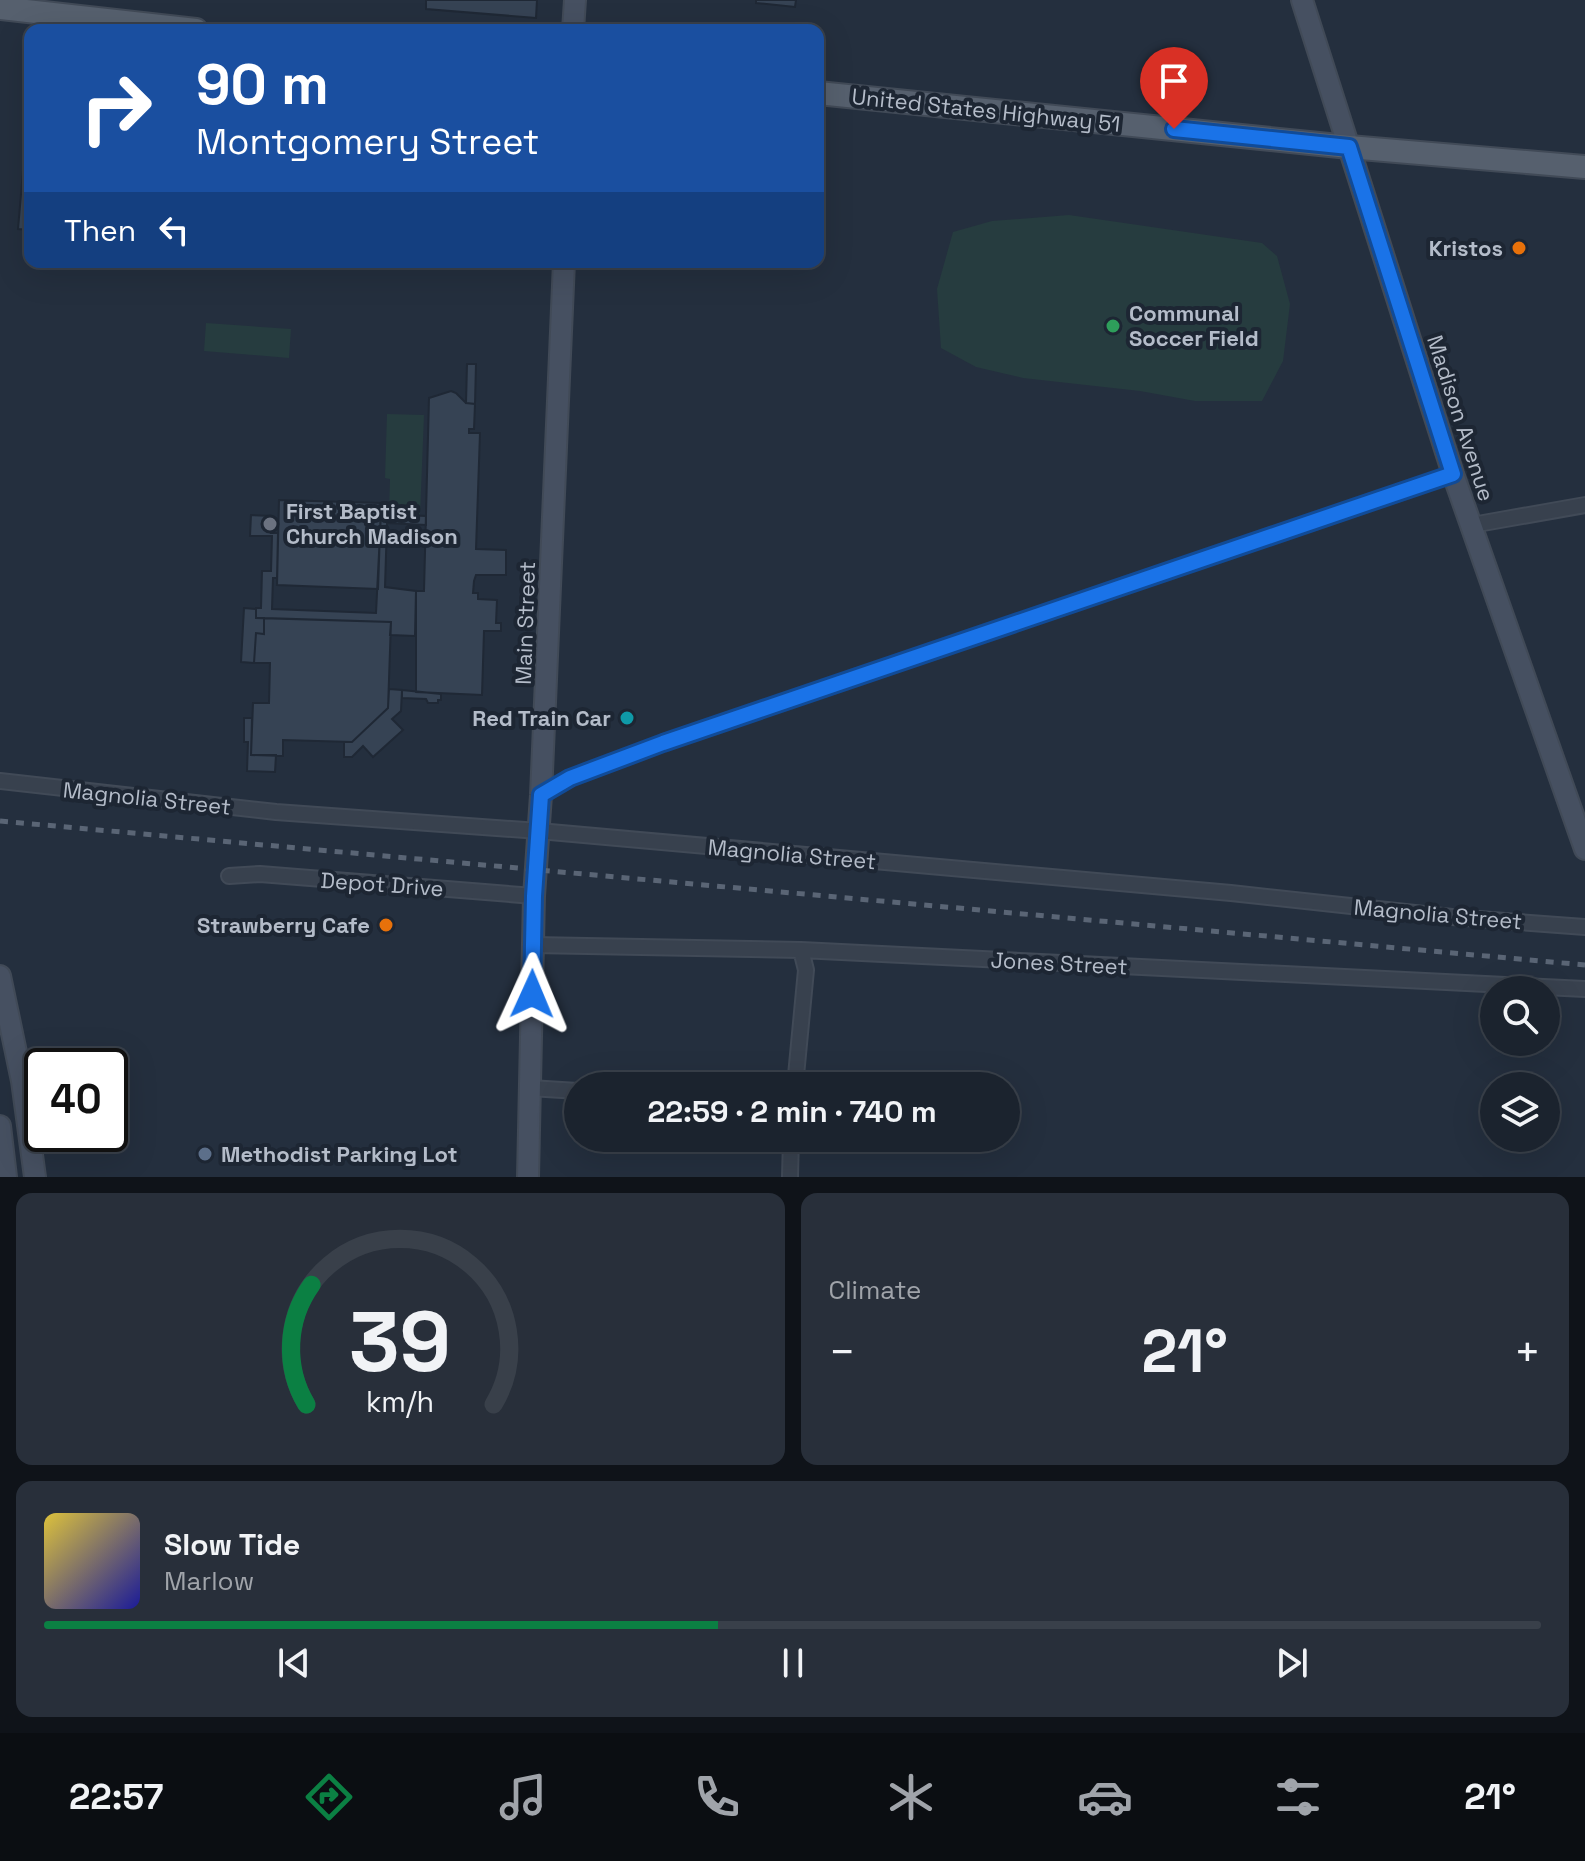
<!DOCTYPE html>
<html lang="en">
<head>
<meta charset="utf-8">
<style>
	:root { --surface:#1b232e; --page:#282f3a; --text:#f1f3f6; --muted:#a0a4aa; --line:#39404a; --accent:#0b8043 }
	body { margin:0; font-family:"Space Grotesk",sans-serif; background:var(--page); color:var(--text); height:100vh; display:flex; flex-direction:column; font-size:30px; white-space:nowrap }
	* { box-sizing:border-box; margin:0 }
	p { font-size:26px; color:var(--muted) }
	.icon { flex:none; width:44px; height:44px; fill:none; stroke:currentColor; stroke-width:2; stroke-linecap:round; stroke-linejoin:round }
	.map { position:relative; height:1177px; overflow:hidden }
	.details { display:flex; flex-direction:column; gap:16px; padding:16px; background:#0f1319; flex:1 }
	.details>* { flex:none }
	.guide { position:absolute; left:24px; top:24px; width:800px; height:244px; border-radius:16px; box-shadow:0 8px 32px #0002,0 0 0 2px var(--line); background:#1a4fa0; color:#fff; overflow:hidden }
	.controls { position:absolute; left:1480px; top:976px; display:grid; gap:16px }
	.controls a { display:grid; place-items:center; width:80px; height:80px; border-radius:50%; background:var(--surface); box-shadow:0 8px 32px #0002,0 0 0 2px var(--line); font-size:40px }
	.speed { position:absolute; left:24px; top:1048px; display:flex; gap:16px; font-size:40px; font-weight:700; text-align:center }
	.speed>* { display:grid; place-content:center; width:104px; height:104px; border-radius:50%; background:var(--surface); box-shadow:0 8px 32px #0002,0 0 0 2px var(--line); line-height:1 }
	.speed .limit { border:4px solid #111; border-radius:12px; background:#fff; color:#111 }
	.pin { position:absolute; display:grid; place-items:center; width:68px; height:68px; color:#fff; margin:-82px -34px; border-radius:50% 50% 50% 0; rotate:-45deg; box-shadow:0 0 8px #0007 }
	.pin .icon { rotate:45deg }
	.me { position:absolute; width:88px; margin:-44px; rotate:1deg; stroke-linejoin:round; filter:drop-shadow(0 0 6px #0008) }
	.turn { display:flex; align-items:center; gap:28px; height:168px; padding:0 40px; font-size:36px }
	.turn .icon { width:104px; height:104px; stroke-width:2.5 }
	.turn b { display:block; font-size:56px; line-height:68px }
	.then { display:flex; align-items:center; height:76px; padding:0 40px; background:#0003; gap:16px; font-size:30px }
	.big { font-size:60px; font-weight:700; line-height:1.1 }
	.details .widget { flex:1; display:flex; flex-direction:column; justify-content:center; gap:12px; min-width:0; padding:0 28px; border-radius:16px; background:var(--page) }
	.details .dial { align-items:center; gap:0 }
	.dial svg { height:208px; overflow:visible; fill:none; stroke:var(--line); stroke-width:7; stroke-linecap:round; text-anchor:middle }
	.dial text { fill:var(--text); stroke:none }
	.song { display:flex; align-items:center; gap:24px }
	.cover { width:96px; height:96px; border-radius:12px; background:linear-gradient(135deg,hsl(50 70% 55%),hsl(240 70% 35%)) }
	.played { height:8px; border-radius:4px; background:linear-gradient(90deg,var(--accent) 45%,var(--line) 45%) }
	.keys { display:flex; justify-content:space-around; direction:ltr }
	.heat { display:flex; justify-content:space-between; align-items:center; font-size:44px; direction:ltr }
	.details .tiles { flex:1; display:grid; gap:16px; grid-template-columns:1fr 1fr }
	.widget:last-child { grid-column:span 2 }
	.trip { position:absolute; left:564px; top:1072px; width:456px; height:80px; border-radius:40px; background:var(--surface); box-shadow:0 8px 32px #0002,0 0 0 2px var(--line); font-weight:700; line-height:80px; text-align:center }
	.tab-bar { display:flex; height:128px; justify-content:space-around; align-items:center; background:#0b0e12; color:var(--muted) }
	.tab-bar .icon { width:56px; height:56px }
	.tab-bar .active { color:var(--accent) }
	.tab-bar b { font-size:36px; color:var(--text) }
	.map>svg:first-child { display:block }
</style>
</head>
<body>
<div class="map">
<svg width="1585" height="1177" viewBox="0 0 1585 1177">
	<rect width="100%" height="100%" fill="#242f3e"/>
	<path fill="#263c3f" d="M 1069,215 L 1262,243 L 1277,256 L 1290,304 L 1283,361 L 1262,401 L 1195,401 L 1140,391 L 1023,378 L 976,367 L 941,348 L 937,289 L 953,232 L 992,221 Z
		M 206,323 L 291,329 L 289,358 L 204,351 Z
		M 387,414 L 424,415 L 420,516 L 389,514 L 390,479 L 385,478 Z"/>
	<path fill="#364354" stroke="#1f2835" stroke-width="2" d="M 426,0 L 537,0 L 536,18 L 426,9 Z
		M 756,0 L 796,0 L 795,7 L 756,3 Z
		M 24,160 L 30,161 L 30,230 L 18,229 Z
		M 467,364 L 476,364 L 475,404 L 466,403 Z
		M 451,391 L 456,393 L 466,403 L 475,404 L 474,429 L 469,429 L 469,433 L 480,433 L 476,549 L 506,550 L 506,575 L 476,575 L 474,581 L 473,593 L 478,593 L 478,599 L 497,600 L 496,623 L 501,623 L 501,631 L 484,631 L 482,695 L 416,692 L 416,591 L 424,591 L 429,398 Z
		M 279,500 L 381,503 L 378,589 L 277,585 Z
		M 381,514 L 426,516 L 426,525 L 387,523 L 385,587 L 416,591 L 415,636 L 390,635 L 391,622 L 256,618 L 256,608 L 261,608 L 262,571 L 271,571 L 272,536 L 250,536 L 251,515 L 272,516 L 271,533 L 278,533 L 277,578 L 273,578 L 272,609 L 376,613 Z
		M 244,608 L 256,609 L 256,618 L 264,618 L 264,634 L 256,633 L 254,663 L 241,662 Z
		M 264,618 L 391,622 L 388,708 L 352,742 L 283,740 L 283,756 L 251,755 L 253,703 L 269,703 L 270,663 L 254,663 L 256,633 L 264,634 Z
		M 389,689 L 402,690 L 401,711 L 392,719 L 403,730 L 373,757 L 363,746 L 352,757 L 344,757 L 344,742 L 352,742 L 388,708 Z
		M 402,690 L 441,694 L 441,700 L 438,700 L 438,703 L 428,703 L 426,699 L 402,698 Z
		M 244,718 L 252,718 L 251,755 L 276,755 L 275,772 L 247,771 L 248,742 L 244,742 Z"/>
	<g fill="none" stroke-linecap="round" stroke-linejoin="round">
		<g stroke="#414a57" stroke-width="18">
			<path id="street" d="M 1472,525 L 1585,505
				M 0,781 L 276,812 L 539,831 L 1231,893 L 1452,917 L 1585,927
				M 541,795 L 570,778 L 663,743 L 1453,474
				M 229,876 L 260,874 L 534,896
				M 533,945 L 801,950 L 1585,989
				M 795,1086 L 806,970 L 801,950
				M 530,1088 L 578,1091
				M 790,1177 L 791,1138"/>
		</g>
		<g stroke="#414a57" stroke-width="24">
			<path id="secondary" d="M 1302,0 L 1453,474 L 1585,849
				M 573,30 L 575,0
				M 0,976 L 22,1081 L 35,1177
				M 0,1126 L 6,1177
				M 528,1177 L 534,896 L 541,795 L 564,262"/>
		</g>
		<g stroke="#414a57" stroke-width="26">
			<path id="primary" d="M 0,8 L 196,30
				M 818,93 L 1349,147 L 1585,167"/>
		</g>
		<use href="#street" stroke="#38414e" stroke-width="14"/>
		<use href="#secondary" stroke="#465061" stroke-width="20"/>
		<use href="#primary" stroke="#56606e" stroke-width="22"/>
		<path stroke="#5a6575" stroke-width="5" stroke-dasharray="8 8" stroke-linecap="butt" d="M 0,821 L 1585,965"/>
	</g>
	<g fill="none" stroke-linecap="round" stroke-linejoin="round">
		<g stroke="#114b97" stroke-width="20">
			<path id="route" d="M 532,994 L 534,896 L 541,795 L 570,778 L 663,743 L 1453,474 L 1349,147 L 1174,129"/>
		</g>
		<use href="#route" stroke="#1a73e8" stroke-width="14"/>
	</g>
	<g fill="#e8710a" stroke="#1d2633" stroke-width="3">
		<circle cx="1519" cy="248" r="8"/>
		<circle cx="386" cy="925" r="8"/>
	</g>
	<circle fill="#2e9e5b" stroke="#1d2633" stroke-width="3" cx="1113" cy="326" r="8"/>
	<circle fill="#6b7280" stroke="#1d2633" stroke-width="3" cx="270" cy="524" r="8"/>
	<circle fill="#0f9aa8" stroke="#1d2633" stroke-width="3" cx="627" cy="718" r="8"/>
	<circle fill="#5c6f8a" stroke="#1d2633" stroke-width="3" cx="205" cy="1154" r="8"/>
	<g text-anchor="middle" stroke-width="8" stroke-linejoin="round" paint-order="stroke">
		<g font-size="22" fill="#b4bcc9" stroke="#1d2633">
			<text transform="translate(986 110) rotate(6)" y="8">United States Highway 51</text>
			<text transform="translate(1461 418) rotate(72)" y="8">Madison Avenue</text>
			<text transform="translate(525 623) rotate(-88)" y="8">Main Street</text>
			<text transform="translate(147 798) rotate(6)" y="8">Magnolia Street</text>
			<text transform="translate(792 854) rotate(5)" y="8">Magnolia Street</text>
			<text transform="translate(382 884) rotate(4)" y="8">Depot Drive</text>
			<text transform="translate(1438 914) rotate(5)" y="8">Magnolia Street</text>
			<text transform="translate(1059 963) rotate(3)" y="8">Jones Street</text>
		</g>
		<g font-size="22" font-weight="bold" fill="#b4bcc9" stroke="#1d2633" text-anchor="end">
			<text x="1503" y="256">Kristos</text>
			<text x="1129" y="321" text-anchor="start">Communal<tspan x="1129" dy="25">Soccer Field</tspan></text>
			<text x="286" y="519" text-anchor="start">First Baptist<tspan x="286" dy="25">Church Madison</tspan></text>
			<text x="611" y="726">Red Train Car</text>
			<text x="370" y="933">Strawberry Cafe</text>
			<text x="221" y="1162" text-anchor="start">Methodist Parking Lot</text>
		</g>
	</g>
</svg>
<div class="controls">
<a><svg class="icon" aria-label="search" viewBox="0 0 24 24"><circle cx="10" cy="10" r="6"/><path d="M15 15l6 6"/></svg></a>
<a><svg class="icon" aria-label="layers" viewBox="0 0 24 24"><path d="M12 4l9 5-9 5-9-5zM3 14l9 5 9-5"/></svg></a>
</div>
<div class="speed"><div class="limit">40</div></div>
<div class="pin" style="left:1174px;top:129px;background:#d93025"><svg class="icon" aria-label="arrive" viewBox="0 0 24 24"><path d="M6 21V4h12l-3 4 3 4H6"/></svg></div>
<svg class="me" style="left:532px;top:994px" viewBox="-20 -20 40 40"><path d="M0-17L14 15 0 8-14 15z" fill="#1a73e8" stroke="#fff" stroke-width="4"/></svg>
<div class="trip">22:59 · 2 min · 740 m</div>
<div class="guide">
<div class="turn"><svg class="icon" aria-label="right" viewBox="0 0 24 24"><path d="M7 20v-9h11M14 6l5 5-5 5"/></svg><div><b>90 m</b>Montgomery Street</div></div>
<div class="then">Then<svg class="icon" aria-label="left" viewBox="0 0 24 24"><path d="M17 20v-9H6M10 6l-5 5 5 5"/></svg></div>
</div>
</div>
<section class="details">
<div class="tiles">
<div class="widget dial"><svg viewBox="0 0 100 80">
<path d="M14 69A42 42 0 1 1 86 69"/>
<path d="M14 69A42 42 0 0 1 16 23" stroke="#0b8043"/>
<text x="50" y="56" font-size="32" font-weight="700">39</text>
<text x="50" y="72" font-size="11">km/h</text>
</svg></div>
<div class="widget"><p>Climate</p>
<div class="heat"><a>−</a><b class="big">21°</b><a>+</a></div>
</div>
<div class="widget">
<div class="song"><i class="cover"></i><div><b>Slow Tide</b><p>Marlow</p></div></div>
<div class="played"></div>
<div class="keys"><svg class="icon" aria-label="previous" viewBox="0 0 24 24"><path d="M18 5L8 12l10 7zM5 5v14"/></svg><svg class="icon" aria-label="pause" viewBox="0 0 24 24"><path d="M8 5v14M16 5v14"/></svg><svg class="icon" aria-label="next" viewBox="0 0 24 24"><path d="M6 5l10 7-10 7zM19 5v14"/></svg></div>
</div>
</div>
</section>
<nav class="tab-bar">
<b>22:57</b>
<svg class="icon active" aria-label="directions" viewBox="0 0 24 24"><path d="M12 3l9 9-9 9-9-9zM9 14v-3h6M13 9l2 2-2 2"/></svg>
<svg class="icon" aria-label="music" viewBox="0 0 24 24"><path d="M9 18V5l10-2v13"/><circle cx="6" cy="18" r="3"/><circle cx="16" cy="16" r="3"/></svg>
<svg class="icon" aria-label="phone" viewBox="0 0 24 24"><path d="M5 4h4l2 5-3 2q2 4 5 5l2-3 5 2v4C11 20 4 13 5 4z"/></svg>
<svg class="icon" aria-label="climate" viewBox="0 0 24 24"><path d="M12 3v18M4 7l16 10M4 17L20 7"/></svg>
<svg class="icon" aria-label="car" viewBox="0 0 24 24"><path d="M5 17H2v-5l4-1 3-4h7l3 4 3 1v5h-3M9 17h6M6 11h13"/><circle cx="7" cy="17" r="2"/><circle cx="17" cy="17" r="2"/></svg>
<svg class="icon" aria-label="filters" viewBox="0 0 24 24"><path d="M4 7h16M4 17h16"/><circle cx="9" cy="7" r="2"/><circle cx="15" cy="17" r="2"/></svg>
<b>21°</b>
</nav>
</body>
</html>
